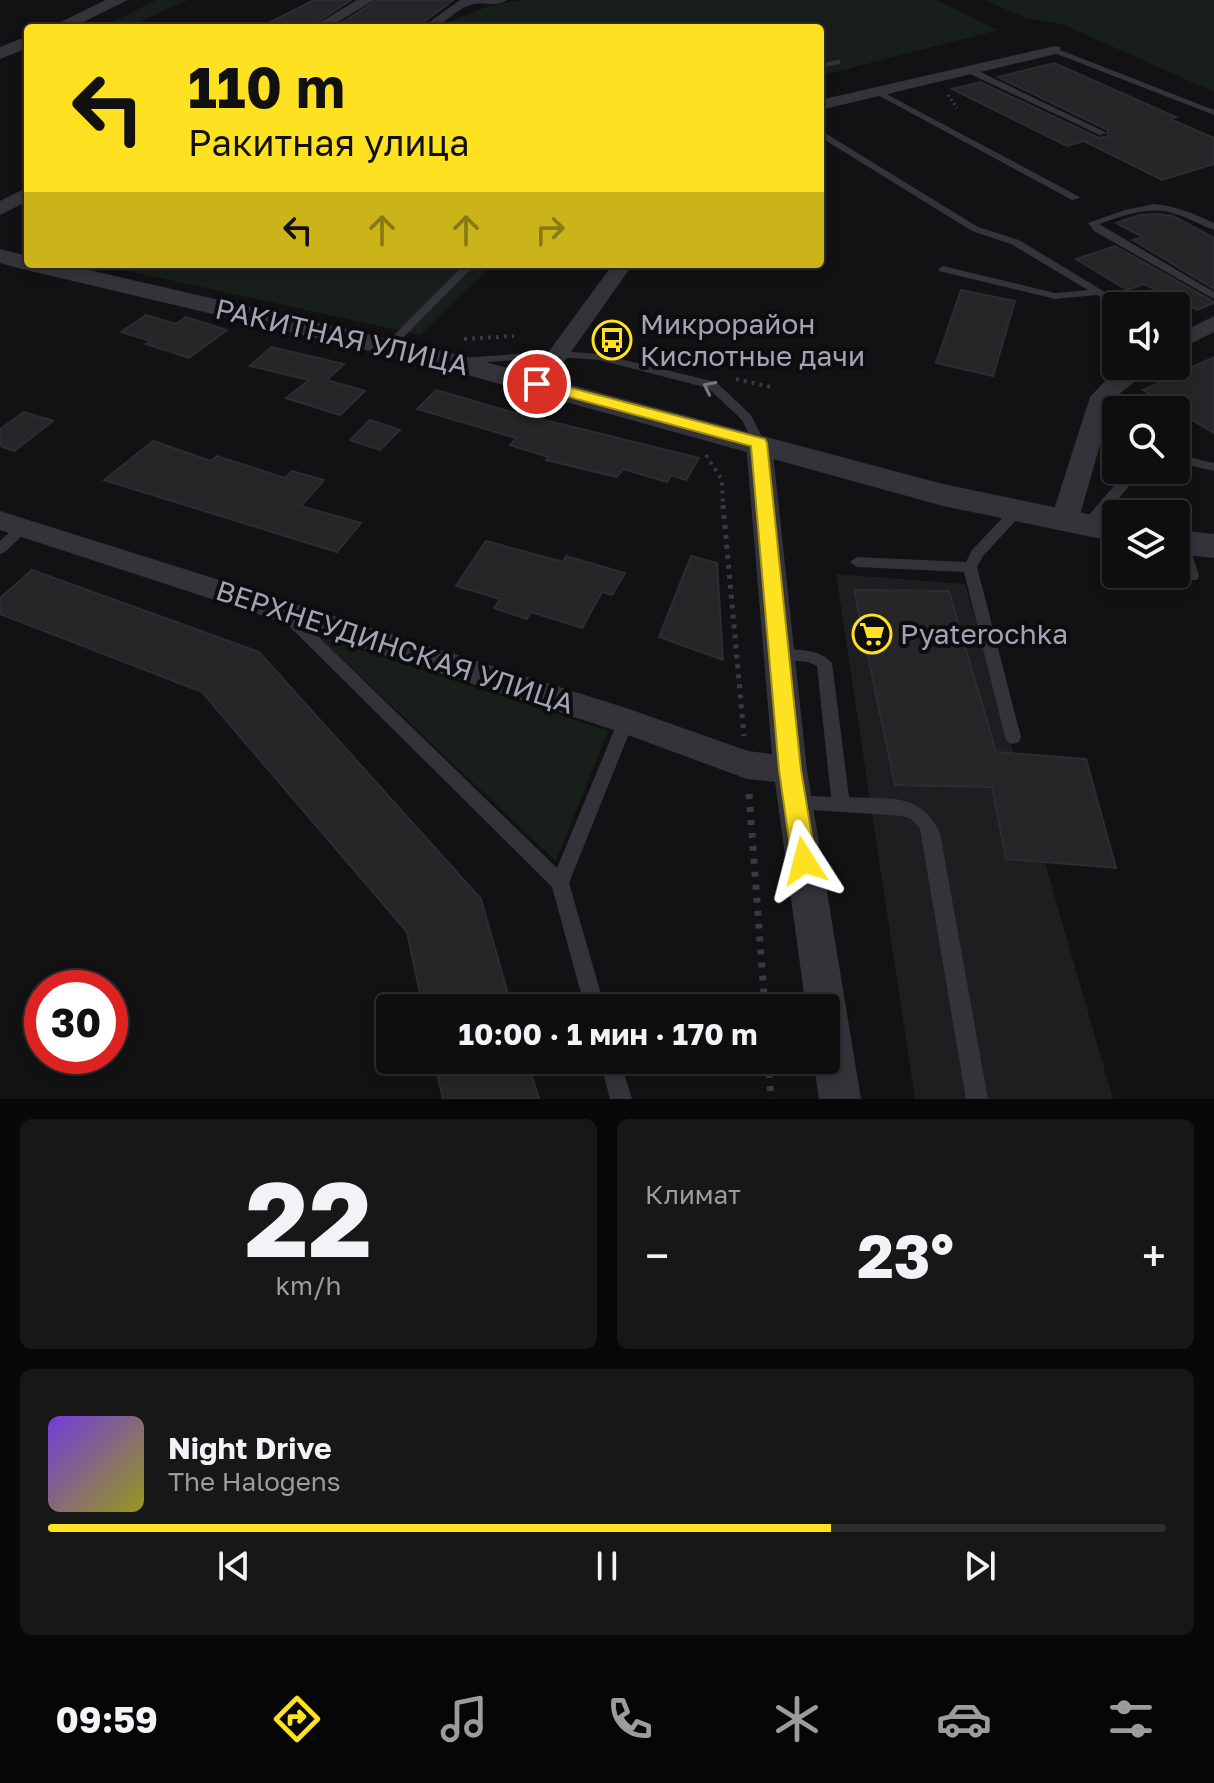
<!DOCTYPE html>
<html lang="ru">
<head>
<meta charset="utf-8">
<style>
	:root { --surface:#0e0e0f; --page:#171718; --text:#f1f3f6; --muted:#9b9c9e; --line:#2e2e2f; --accent:#fee120 }
	body { margin:0; font-family:"Golos Text",sans-serif; background:var(--page); color:var(--text); height:100vh; display:flex; flex-direction:column; font-size:30px; white-space:nowrap }
	* { box-sizing:border-box; margin:0 }
	p { font-size:26px; color:var(--muted) }
	.icon { flex:none; width:44px; height:44px; fill:none; stroke:currentColor; stroke-width:2; stroke-linecap:round; stroke-linejoin:round }
	.map { position:relative; height:1099px; overflow:hidden }
	.drawer { display:flex; flex-direction:column; gap:20px; padding:20px; background:#080808; flex:1 }
	.drawer>* { flex:none }
	.top-card { position:absolute; left:24px; top:24px; width:800px; height:244px; border-radius:8px; box-shadow:0 4px 12px #0003,0 0 0 2px var(--line); background:#fee120; color:#111; overflow:hidden }
	.fabs { position:absolute; left:1102px; top:292px; display:grid; gap:16px }
	.fabs a { display:grid; place-items:center; width:88px; height:88px; border-radius:8px; background:var(--surface); box-shadow:0 4px 12px #0003,0 0 0 2px var(--line); font-size:40px }
	.speed { position:absolute; left:24px; top:970px; display:flex; gap:16px; font-size:40px; font-weight:700; text-align:center }
	.speed>* { display:grid; place-content:center; width:104px; height:104px; border-radius:50%; background:var(--surface); box-shadow:0 4px 12px #0003,0 0 0 2px var(--line); line-height:1 }
	.speed .limit { border:12px solid #d22; background:#fff; color:#111 }
	.pin { position:absolute; display:grid; place-items:center; width:68px; height:68px; color:#fff; margin:-34px; border:4px solid #fff; border-radius:50%; box-shadow:0 2px 8px #0007 }
	.me { position:absolute; width:88px; margin:-44px; rotate:351deg; stroke-linejoin:round; filter:drop-shadow(0 0 6px #0008) }
	.turn { display:flex; align-items:center; gap:28px; height:168px; padding:0 32px; font-size:36px }
	.turn .icon { width:104px; height:104px; stroke-width:2.5 }
	.turn b { display:block; font-size:56px; line-height:68px }
	.lanes { display:flex; align-items:center; height:76px; padding:0 32px; background:#0003; justify-content:center; gap:40px; direction:ltr }
	.lanes .off { opacity:.35 }
	.big { font-size:60px; font-weight:700; line-height:1.1 }
	.drawer .widget { flex:1; display:flex; flex-direction:column; justify-content:center; gap:12px; min-width:0; padding:0 28px; border-radius:12px; background:var(--page) }
	.drawer .dial { align-items:center; gap:0 }
	.dial b { font-size:104px; line-height:1 }
	.song { display:flex; align-items:center; gap:24px }
	.cover { width:96px; height:96px; border-radius:12px; background:linear-gradient(135deg,hsl(260 70% 55%),hsl(60 70% 35%)) }
	.played { height:8px; border-radius:4px; background:linear-gradient(90deg,var(--accent) 70%,var(--line) 70%) }
	.keys { display:flex; justify-content:space-around; direction:ltr }
	.heat { display:flex; justify-content:space-between; align-items:center; font-size:44px; direction:ltr }
	.drawer .tiles { flex:1; display:grid; gap:20px; grid-template-columns:1fr 1fr }
	.widget:last-child { grid-column:span 2 }
	.trip { position:absolute; left:376px; top:994px; width:464px; height:80px; border-radius:8px; background:var(--surface); box-shadow:0 4px 12px #0003,0 0 0 2px var(--line); font-weight:700; line-height:80px; text-align:center }
	.tab-bar { display:flex; height:128px; justify-content:space-around; align-items:center; background:#060606; color:var(--muted) }
	.tab-bar .icon { width:56px; height:56px }
	.tab-bar .current { color:var(--accent) }
	.tab-bar b { font-size:36px; color:var(--text) }
	.map>svg:first-child { display:block }
</style>
</head>
<body>
<div class="map">
<svg width="1214" height="1099" viewBox="0 0 1214 1099">
	<rect width="100%" height="100%" fill="#121214"/>
	<path fill="#1e1e21" d="M 836,574 L 965,584 L 1113,1099 L 915,1099 Z"/>
	<path fill="#181f1a" d="M 156,0 L 188,0 L 126,28 L 101,28 Z
		M 520,0 L 936,0 L 998,30 L 820,76 L 820,28 L 433,28 L 489,6 Z
		M 984,0 L 1214,0 L 1214,92 L 1062,24 L 1026,18 Z
		M 96,264 L 494,264 L 420,335 Z
		M 317,635 L 608,731 L 556,861 Z"/>
	<path fill="#262528" stroke="#2d2c30" stroke-width="2" d="M 314,0 L 351,0 L 308,28 L 259,28 Z
		M 377,0 L 453,0 L 416,28 L 334,28 Z
		M 1054,63 L 1176,117 L 1170,119 L 1214,138 L 1214,164 L 1162,180 L 1084,141 L 1067,146 L 952,89 L 980,82 L 1099,138 L 1108,136 L 1108,130 L 998,77 Z
		M 1158,214 L 1173,216 L 1214,238 L 1214,289 L 1133,240 L 1143,237 L 1116,223 L 1140,215 Z
		M 1115,246 L 1214,302 L 1214,303 L 1197,310 L 1144,284 L 1127,290 L 1076,259 Z
		M 961,290 L 1015,301 L 993,376 L 936,363 Z
		M 146,315 L 176,324 L 186,317 L 227,330 L 189,358 L 146,344 L 150,341 L 121,332 Z
		M 271,347 L 344,364 L 327,380 L 365,391 L 340,415 L 286,398 L 309,380 L 250,366 Z
		M 1214,357 L 1214,433 L 1143,390 Z
		M 436,390 L 512,412 L 699,458 L 686,480 L 671,475 L 667,482 L 623,469 L 617,477 L 546,460 L 548,457 L 510,445 L 516,438 L 417,409 Z
		M 24,412 L 53,421 L 14,451 L 0,446 L 0,429 Z
		M 370,420 L 400,430 L 380,450 L 350,440 Z
		M 153,441 L 211,461 L 217,456 L 285,478 L 292,471 L 324,480 L 301,506 L 361,523 L 337,552 L 104,480 Z
		M 486,541 L 563,562 L 566,556 L 625,573 L 612,595 L 602,592 L 582,628 L 531,612 L 527,619 L 494,608 L 500,599 L 456,586 Z
		M 691,556 L 717,563 L 723,660 L 659,637 Z
		M 32,570 L 259,652 L 481,899 L 512,1008 L 423,1008 L 407,932 L 202,692 L 0,614 L 0,598 Z
		M 854,590 L 949,591 L 996,752 L 1086,759 L 1116,868 L 1006,859 L 992,787 L 895,785 Z
		M 434,1060 L 527,1060 L 539,1099 L 443,1099 Z"/>
	<g fill="none" stroke-linecap="round" stroke-linejoin="round">
		<path stroke="#393940" stroke-width="3" stroke-dasharray="2 3" stroke-linecap="butt" d="M 948,95 L 957,108"/>
		<path stroke="#393940" stroke-width="4" stroke-dasharray="3 5" stroke-linecap="butt" d="M 464,339 L 514,336
			M 736,379 L 771,387
			M 706,455 L 722,480 L 723,507"/>
		<path stroke="#393940" stroke-width="5" stroke-dasharray="4 6" stroke-linecap="butt" d="M 723,505 L 744,736"/>
		<path stroke="#393940" stroke-width="7" stroke-dasharray="5 8" stroke-linecap="butt" d="M 749,794 L 765,1008
			M 768,1060 L 771,1099"/>
		<path fill="#333339" fill-rule="evenodd" d="M 1055,48 L 1214,110 L 1214,115 L 1052,52 L 1051,50 Z
			M 837,60 L 840,60 L 840,64 L 820,68 L 820,64 Z
			M 964,67 L 970,67 L 1107,133 L 1100,135 L 964,71 Z
			M 877,89 L 1078,196 L 1080,198 L 1072,200 L 874,93 L 873,91 Z
			M 820,130 L 978,227 L 1019,240 L 1128,306 L 1116,306 L 1097,295 L 1055,299 L 939,271 L 938,269 L 943,266 L 1055,293 L 1088,290 L 1011,244 L 972,231 L 820,137 Z
			M 1154,204 C 1176,206 1195,214 1214,223 L 1214,230 C 1202,226 1191,219 1179,215 C 1151,204 1125,215 1099,224 L 1214,292 L 1214,299 L 1094,231 L 1088,223 L 1125,210 Z
			M 465,264 L 476,264 L 391,350 L 383,350 L 383,346 Z
			M 559,351 L 599,354 L 716,382 L 751,415 L 765,443 L 763,446 L 755,446 L 742,420 L 708,388 L 599,360 L 559,357 L 460,364 L 454,361 L 460,358 Z
			M 1176,454 L 1214,463 L 1214,471 L 1176,462 Z
			M 1125,470 L 1137,470 L 1130,485 L 1092,529 L 1082,529 L 1080,526 L 1082,523 L 1119,480 Z
			M 1017,506 L 1022,508 L 1024,511 L 1022,514 L 983,556 L 977,567 L 1021,737 L 1019,742 L 1013,744 L 1007,742 L 1005,737 L 964,572 L 857,567 L 850,562 L 857,557 L 966,562 L 972,550 L 1012,508 Z
			M 22,523 L 29,528 L 27,531 L 5,552 L 0,554 L 0,541 L 17,525 Z
			M 1181,537 L 1188,542 L 1199,576 L 1197,580 L 1187,580 L 1185,576 L 1176,548 L 1176,539 Z
			M 288,611 L 293,612 L 557,868 L 618,721 L 620,716 L 626,714 L 632,716 L 634,721 L 569,883 L 605,1008 L 585,1008 L 552,887 L 283,620 L 281,616 L 283,612 Z
			M 779,649 C 798,650 819,648 832,663 L 849,797 C 889,800 920,791 940,833 L 988,1099 L 966,1099 L 920,829 L 911,819 L 903,816 L 795,809 L 789,807 L 786,802 L 789,797 L 795,795 L 831,797 L 817,666 L 808,662 L 774,659 L 771,655 L 774,651 Z
			M 600,1060 L 620,1060 L 632,1099 L 610,1099 Z"/>
		<path fill="#333339" fill-rule="evenodd" d="M 357,0 L 374,0 L 328,28 L 311,28 Z
			M 460,0 L 507,0 C 497,7 486,2 474,4 C 453,8 448,28 421,28 Z
			M 1055,46 L 1060,47 L 1060,53 L 820,110 L 820,100 Z
			M 28,187 L 28,201 L 0,215 L 0,201 Z
			M 613,264 L 633,264 L 545,389 L 529,389 L 525,384 Z
			M 1214,316 L 1214,332 L 1176,351 L 1176,335 Z
			M 1126,366 L 1154,366 L 1113,399 L 1078,522 L 1074,529 L 1064,531 L 1054,529 L 1050,522 L 1090,397 L 1107,379 Z
			M 759,435 L 768,437 L 772,443 L 807,770 L 861,1099 L 819,1099 L 813,1060 L 826,1060 L 826,1008 L 806,1008 L 775,782 L 747,779 L 617,731 L 0,530 L 0,511 L 626,708 L 748,751 L 772,754 L 746,443 L 750,437 Z"/>
		<path fill="#333339" fill-rule="evenodd" d="M 106,0 L 128,0 L 71,28 L 48,28 Z
			M 28,36 L 28,48 L 0,59 L 0,47 Z
			M 0,249 L 28,256 L 28,264 L 63,264 L 463,356 L 943,484 L 1116,520 L 1116,542 L 943,506 L 446,369 L 22,269 L 0,263 Z
			M 1176,530 L 1214,534 L 1214,558 L 1176,554 Z"/>
	</g>
	<defs><path id="oneway-chevron" d="M-2-3.5L2.5 0L-2 3.5" fill="none" stroke-width="1.6" stroke-linecap="round" stroke-linejoin="round" transform="scale(2)"/></defs>
	<use stroke="#767783" href="#oneway-chevron" transform="translate(709 387) rotate(-154)"/>
	<path fill="#fee120" stroke="#a59215" stroke-width="2" d="M 537,379 L 765,439 L 767,443 L 801,770 L 816,861 L 812,868 L 804,872 L 796,868 L 792,861 L 779,770 L 751,446 L 532,387 L 530,384 Z"/>
	<defs>
		<g id="bus-ring" transform="scale(2)"><circle r="9.5" fill="#0d0d0f" stroke="#fee120" stroke-width="1.5"/><path d="M-5-6H5V4H4V6H2V4H-2V6H-4V4H-5ZM-3.5-4V0h7V-4ZM-3.5 1.2v1.5H-2V1.2ZM2 1.2v1.5H3.5V1.2Z" fill="#fee120"/></g>
		<g id="supermarket-ring" transform="scale(2)"><circle r="9.5" fill="#0d0d0f" stroke="#fee120" stroke-width="1.5"/><path d="M-6-5.5h2.5l.6 2H6L4.5 2H-2.5L-4.4-4H-6ZM-1.5 3.2a1.3 1.3 0 1 0 .1 0ZM3 3.2a1.3 1.3 0 1 0 .1 0Z" fill="#fee120"/></g>
	</defs>
	<g fill-rule="evenodd">
		<use href="#bus-ring" x="612" y="340"/>
		<use href="#supermarket-ring" x="872" y="634"/>
	</g>
	<g text-anchor="middle" stroke-width="8" stroke-linejoin="round" paint-order="stroke">
		<g font-size="28" fill="#a2a4b5" stroke="#0d0d0f" text-anchor="start">
			<text x="640" y="334">Микрорайон<tspan x="640" dy="32">Кислотные дачи</tspan></text>
			<text x="900" y="644">Pyaterochka</text>
		</g>
		<g font-size="28" fill="#a2a4b5" stroke="#0d0d0f">
			<text transform="translate(342 337) rotate(13)" y="10">РАКИТНАЯ УЛИЦА</text>
			<text transform="translate(395 647) rotate(18)" y="10">ВЕРХНЕУДИНСКАЯ УЛИЦА</text>
		</g>
	</g>
</svg>
<div class="fabs">
<a><svg class="icon" aria-label="sound" viewBox="0 0 24 24"><path d="M4 9h4l5-4v14l-5-4H4zM17 9q2 3 0 6"/></svg></a>
<a><svg class="icon" aria-label="search" viewBox="0 0 24 24"><circle cx="10" cy="10" r="6"/><path d="M15 15l6 6"/></svg></a>
<a><svg class="icon" aria-label="layers" viewBox="0 0 24 24"><path d="M12 4l9 5-9 5-9-5zM3 14l9 5 9-5"/></svg></a>
</div>
<div class="speed"><div class="limit">30</div></div>
<div class="pin" style="left:537px;top:384px;background:#d93025"><svg class="icon" aria-label="arrive" viewBox="0 0 24 24"><path d="M6 21V4h12l-3 4 3 4H6"/></svg></div>
<svg class="me" style="left:804px;top:861px" viewBox="-20 -20 40 40"><path d="M0-17L14 15 0 8-14 15z" fill="#fee120" stroke="#fff" stroke-width="4"/></svg>
<div class="trip">10:00 · 1 мин · 170 m</div>
<div class="top-card">
<div class="turn"><svg class="icon" aria-label="left" viewBox="0 0 24 24"><path d="M17 20v-9H6M10 6l-5 5 5 5"/></svg><div><b>110 m</b>Ракитная улица</div></div>
<div class="lanes"><svg class="icon" aria-label="left" viewBox="0 0 24 24"><path d="M17 20v-9H6M10 6l-5 5 5 5"/></svg><svg class="icon off" aria-label="ahead" viewBox="0 0 24 24"><path d="M12 20V5M6 11l6-6 6 6"/></svg><svg class="icon off" aria-label="ahead" viewBox="0 0 24 24"><path d="M12 20V5M6 11l6-6 6 6"/></svg><svg class="icon off" aria-label="right" viewBox="0 0 24 24"><path d="M7 20v-9h11M14 6l5 5-5 5"/></svg></div>
</div>
</div>
<section class="drawer">
<div class="tiles">
<div class="widget dial"><b>22</b><p>km/h</p></div>
<div class="widget"><p>Климат</p>
<div class="heat"><a>−</a><b class="big">23°</b><a>+</a></div>
</div>
<div class="widget">
<div class="song"><i class="cover"></i><div><b>Night Drive</b><p>The Halogens</p></div></div>
<div class="played"></div>
<div class="keys"><svg class="icon" aria-label="previous" viewBox="0 0 24 24"><path d="M18 5L8 12l10 7zM5 5v14"/></svg><svg class="icon" aria-label="pause" viewBox="0 0 24 24"><path d="M8 5v14M16 5v14"/></svg><svg class="icon" aria-label="next" viewBox="0 0 24 24"><path d="M6 5l10 7-10 7zM19 5v14"/></svg></div>
</div>
</div>
</section>
<nav class="tab-bar">
<b>09:59</b>
<svg class="icon current" aria-label="directions" viewBox="0 0 24 24"><path d="M12 3l9 9-9 9-9-9zM9 14v-3h6M13 9l2 2-2 2"/></svg>
<svg class="icon" aria-label="music" viewBox="0 0 24 24"><path d="M9 18V5l10-2v13"/><circle cx="6" cy="18" r="3"/><circle cx="16" cy="16" r="3"/></svg>
<svg class="icon" aria-label="phone" viewBox="0 0 24 24"><path d="M5 4h4l2 5-3 2q2 4 5 5l2-3 5 2v4C11 20 4 13 5 4z"/></svg>
<svg class="icon" aria-label="climate" viewBox="0 0 24 24"><path d="M12 3v18M4 7l16 10M4 17L20 7"/></svg>
<svg class="icon" aria-label="car" viewBox="0 0 24 24"><path d="M5 17H2v-5l4-1 3-4h7l3 4 3 1v5h-3M9 17h6M6 11h13"/><circle cx="7" cy="17" r="2"/><circle cx="17" cy="17" r="2"/></svg>
<svg class="icon" aria-label="filters" viewBox="0 0 24 24"><path d="M4 7h16M4 17h16"/><circle cx="9" cy="7" r="2"/><circle cx="15" cy="17" r="2"/></svg>
</nav>
</body>
</html>
